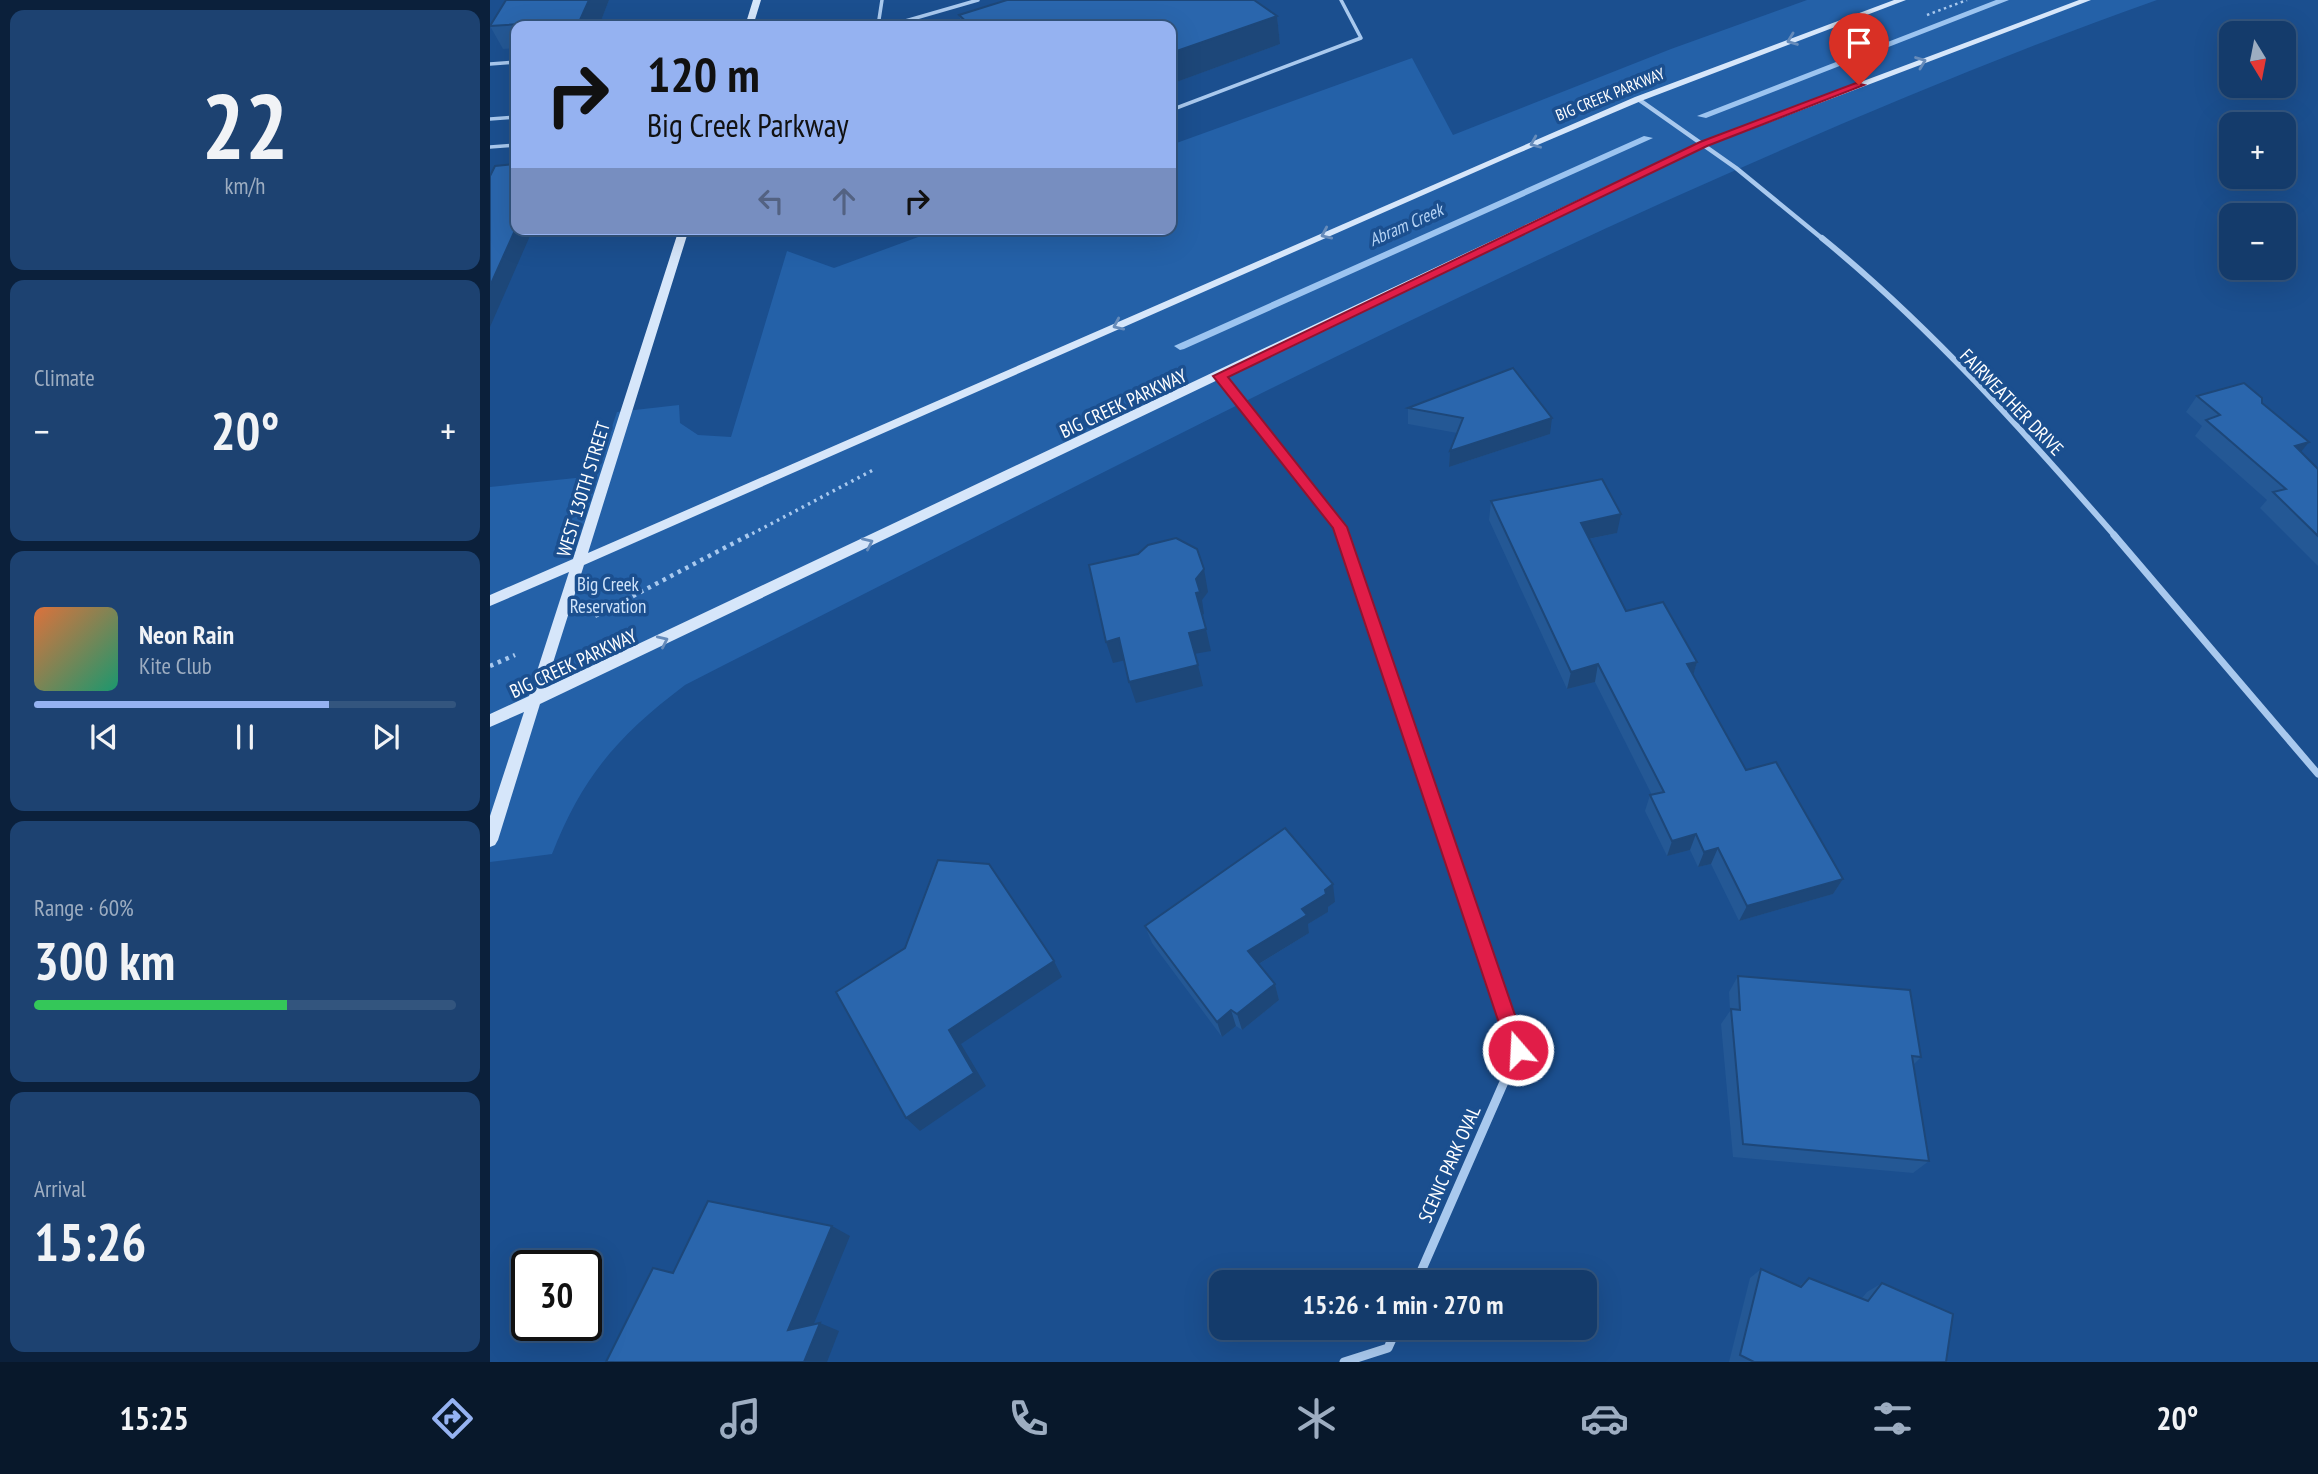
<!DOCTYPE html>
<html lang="en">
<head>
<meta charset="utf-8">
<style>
	:root { --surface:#143b6b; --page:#1d4271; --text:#f1f3f6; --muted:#9dadc1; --line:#33557e; --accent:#95b2f1 }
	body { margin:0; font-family:"PT Sans Narrow",sans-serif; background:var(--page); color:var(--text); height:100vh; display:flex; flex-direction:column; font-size:26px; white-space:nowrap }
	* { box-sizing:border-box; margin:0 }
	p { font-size:23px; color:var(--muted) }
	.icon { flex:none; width:38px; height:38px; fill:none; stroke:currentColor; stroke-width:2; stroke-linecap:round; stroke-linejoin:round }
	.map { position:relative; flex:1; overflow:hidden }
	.panel { display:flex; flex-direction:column; gap:10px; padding:10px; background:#0b203b; width:490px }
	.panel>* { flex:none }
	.hud { position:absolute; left:21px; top:21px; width:665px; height:214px; border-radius:14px; box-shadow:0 7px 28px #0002,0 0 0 2px var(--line); background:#95b2f1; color:#111; overflow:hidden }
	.needle { width:46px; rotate:170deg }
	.buttons { position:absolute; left:1729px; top:21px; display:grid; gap:14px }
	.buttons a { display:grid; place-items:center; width:77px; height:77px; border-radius:14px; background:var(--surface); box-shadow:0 7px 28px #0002,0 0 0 2px var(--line); font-size:35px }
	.speed { position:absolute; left:21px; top:1250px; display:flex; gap:14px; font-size:35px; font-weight:700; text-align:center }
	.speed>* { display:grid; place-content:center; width:91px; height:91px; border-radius:50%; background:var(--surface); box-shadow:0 7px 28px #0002,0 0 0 2px var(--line); line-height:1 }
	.speed .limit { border:4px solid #111; border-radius:10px; background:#fff; color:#111 }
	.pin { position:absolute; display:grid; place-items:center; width:60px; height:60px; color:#fff; margin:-72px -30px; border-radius:50% 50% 50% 0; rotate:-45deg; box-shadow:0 0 7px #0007 }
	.pin .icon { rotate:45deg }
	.me { position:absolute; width:77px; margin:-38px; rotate:341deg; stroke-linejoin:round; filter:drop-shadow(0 0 5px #0008) }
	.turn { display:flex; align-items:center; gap:24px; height:147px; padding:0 21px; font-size:32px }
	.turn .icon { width:91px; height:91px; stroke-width:2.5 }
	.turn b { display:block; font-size:49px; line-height:60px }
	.lanes { display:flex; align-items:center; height:66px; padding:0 21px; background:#0003; justify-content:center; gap:35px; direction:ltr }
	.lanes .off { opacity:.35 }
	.big { font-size:52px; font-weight:600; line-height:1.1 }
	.panel .tile { flex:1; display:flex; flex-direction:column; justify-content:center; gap:10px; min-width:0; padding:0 24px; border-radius:14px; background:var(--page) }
	.panel .dial { align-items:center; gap:0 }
	.dial b { font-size:91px; line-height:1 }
	.song { display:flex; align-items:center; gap:21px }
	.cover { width:84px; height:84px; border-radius:10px; background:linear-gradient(135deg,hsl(20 70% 55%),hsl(160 70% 35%)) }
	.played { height:7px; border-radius:4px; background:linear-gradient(90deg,var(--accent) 70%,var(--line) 70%) }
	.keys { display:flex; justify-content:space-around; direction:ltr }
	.heat { display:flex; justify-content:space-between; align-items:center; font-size:38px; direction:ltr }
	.charge { height:10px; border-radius:5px; background:linear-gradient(90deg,#34c759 60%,var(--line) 0) }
	.trip { position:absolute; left:719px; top:1270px; width:388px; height:70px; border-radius:14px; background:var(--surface); box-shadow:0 7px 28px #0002,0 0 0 2px var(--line); font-weight:600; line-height:70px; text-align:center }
	.tab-bar { display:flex; height:112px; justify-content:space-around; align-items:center; background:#08182b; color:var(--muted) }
	.tab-bar .icon { width:49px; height:49px }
	.tab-bar .on { color:var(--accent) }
	.tab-bar b { font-size:32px; color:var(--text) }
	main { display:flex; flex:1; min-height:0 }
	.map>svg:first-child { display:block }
</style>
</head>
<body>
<main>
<section class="panel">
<div class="tile dial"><b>22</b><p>km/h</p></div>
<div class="tile"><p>Climate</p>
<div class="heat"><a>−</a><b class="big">20°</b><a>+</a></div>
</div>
<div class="tile">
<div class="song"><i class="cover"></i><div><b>Neon Rain</b><p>Kite Club</p></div></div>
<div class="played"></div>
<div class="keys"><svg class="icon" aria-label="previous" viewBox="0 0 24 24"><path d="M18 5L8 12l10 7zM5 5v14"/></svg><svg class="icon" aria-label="pause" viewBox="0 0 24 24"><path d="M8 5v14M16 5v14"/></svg><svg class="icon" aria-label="next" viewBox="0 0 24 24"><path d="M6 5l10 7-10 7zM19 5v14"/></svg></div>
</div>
<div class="tile"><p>Range · 60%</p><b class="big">300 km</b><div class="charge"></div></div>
<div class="tile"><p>Arrival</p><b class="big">15:26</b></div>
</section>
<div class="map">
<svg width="1828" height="1362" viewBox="0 0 1828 1362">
	<rect width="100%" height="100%" fill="#1b4f8f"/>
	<path fill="#2461a8" d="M 1317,0 L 1667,0 C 1500,59 1337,129 1176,201 C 844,351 520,520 195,685 C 129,735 93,775 62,854 L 0,862 L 0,487 L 105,476 L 127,412 L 189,405 L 190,423 L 208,435 L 241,437 L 297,251 L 344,268 L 450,229 L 681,229 L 681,145 L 922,58 L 963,135 L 1181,49 Z"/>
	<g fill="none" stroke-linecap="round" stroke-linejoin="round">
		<path fill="#9cc4f0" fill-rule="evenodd" d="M 1506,0 L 1519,0 L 1216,118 L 1207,116 Z
			M 1154,136 L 1163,138 L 694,349 L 690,350 L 684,346 Z"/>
		<path stroke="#a9c9ee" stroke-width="2.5" stroke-dasharray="2.5 3.5" stroke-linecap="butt" d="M 1437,15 L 1477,0"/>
		<path stroke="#a9c9ee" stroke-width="3.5" stroke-dasharray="2.5 4.5" stroke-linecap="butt" d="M 256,537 L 385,469"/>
		<path stroke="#a9c9ee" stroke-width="4.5" stroke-dasharray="3.5 5" stroke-linecap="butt" d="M 105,616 L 259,535
			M 0,666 L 25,655"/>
		<path stroke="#a9c9ee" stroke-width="3.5" d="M 388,26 L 392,0
			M 398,26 L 488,0
			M 0,64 L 26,62
			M 681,110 L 871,38 L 851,0
			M 0,119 L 26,117
			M 0,147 L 26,145"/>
		<path stroke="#a9c9ee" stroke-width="4.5" d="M 1148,99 L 1246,168 L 1334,240"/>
		<path stroke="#a9c9ee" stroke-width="6" d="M 1332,238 C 1440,326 1535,433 1626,537
			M 730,376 L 849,527 L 852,537"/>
		<path stroke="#a9c9ee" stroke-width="7" d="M 852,535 L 978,905
			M 1624,535 L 1828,774"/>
		<path stroke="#a9c9ee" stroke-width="9" d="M 926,1283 L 1028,1050 L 978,904
			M 854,1362 L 898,1348 L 907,1328"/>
		<path fill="#d6e6fa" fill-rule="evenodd" d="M 263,0 L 271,0 L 263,26 L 255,26 Z
			M 1404,0 L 1416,0 L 1151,101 L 1024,155 L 94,565 L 55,688 L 1211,142 L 1589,0 L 1601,0 L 1217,146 L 50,704 L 8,840 L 5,845 L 0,847 L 0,816 L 34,712 L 0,727 L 0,714 L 39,696 L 79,572 L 0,606 L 0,595 L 83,559 L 189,229 L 199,229 L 98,553 L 1145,97 Z"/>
	</g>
	<path fill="#245895" d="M 16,0 L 119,0 L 109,26 L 26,26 L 26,48 L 13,49 L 0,26 Z
		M 517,0 L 764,0 L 787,16 L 790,44 L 681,84 L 681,26 L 472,26 L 469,15 Z
		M 1707,396 L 1772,403 L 1811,452 L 1828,469 L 1828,566 L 1770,508 L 1777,500 L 1705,436 L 1712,426 L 1696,412 Z
		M 918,408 L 1060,434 L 959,467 L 960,451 L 967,433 L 918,424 Z
		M 1001,501 L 1127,533 L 1099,539 L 1136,611 L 1207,662 L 1203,675 L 1256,770 L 1353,879 L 1343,894 L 1249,921 L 1221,864 L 1208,867 L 1200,850 L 1177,856 L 1155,811 L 1160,795 L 1162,795 L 1105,682 L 1077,689 L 999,520 Z
		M 845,902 L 838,907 L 838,912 L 818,924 L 819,933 L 769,964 L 785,984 L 789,1000 L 752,1030 L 746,1026 L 732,1037 L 662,943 L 655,926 Z
		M 1248,976 L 1431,1057 L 1424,1064 L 1439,1161 L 1423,1173 L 1243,1157 L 1231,1024 L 1240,1011 L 1239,992 Z
		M 1271,1269 L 1309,1286 L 1319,1278 L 1372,1298 L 1377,1292 L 1392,1283 L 1456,1362 L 1239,1362 L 1260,1278 Z"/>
	<path fill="#1d4779" d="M 99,0 L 119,0 L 109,26 L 94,26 L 90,20 Z
		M 787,16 L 790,44 L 681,84 L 681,53 Z
		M 26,229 L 43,229 L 0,327 L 0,286 Z
		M 1062,418 L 1060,434 L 959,467 L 960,451 Z
		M 1819,442 L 1806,458 L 1805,446 Z
		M 1131,514 L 1127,533 L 1088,541 L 1091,523 Z
		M 714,569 L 718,592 L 712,600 L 714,614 L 711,615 L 706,593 L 706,579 Z
		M 716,629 L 721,651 L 704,654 L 699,633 Z
		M 629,638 L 636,660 L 623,663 L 616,642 Z
		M 1207,662 L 1202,679 L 1197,664 Z
		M 1108,664 L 1105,682 L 1077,689 L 1081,672 Z
		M 708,665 L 713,686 L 646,703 L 639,682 Z
		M 1206,834 L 1200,850 L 1177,856 L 1182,841 Z
		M 1228,848 L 1221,864 L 1208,867 L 1214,852 Z
		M 1353,879 L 1343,894 L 1249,921 L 1257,906 Z
		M 843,884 L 845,902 L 838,907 L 838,912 L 818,924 L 819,933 L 762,968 L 758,951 Z
		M 564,961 L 572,977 L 471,1044 L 496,1086 L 430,1131 L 416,1118 L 459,1030 Z
		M 785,984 L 789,1000 L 752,1030 L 747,1014 Z
		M 741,1010 L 746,1026 L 732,1037 L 727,1022 Z
		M 342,1226 L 360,1236 L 318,1338 L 298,1330 Z
		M 330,1323 L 349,1331 L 337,1362 L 314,1362 Z"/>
	<path fill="#2a66ad" stroke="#1d4779" stroke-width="2" d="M 16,0 L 99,0 L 90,20 L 0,26 Z
		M 517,0 L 764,0 L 787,16 L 681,53 L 681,26 L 481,26 L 469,15 Z
		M 26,164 L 26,228 L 0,286 L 0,176 L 5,166 Z
		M 1023,368 L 1062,418 L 960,451 L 973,418 L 918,408 Z
		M 1754,383 L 1772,398 L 1772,403 L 1819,442 L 1805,446 L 1828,469 L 1828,536 L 1783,492 L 1796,489 L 1716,420 L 1730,415 L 1707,396 Z
		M 1112,479 L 1131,514 L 1091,523 L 1136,611 L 1173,602 L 1207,662 L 1197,664 L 1256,770 L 1286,762 L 1353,879 L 1257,906 L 1228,848 L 1214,852 L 1206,834 L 1182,841 L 1160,795 L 1174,792 L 1108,664 L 1081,672 L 1001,501 Z
		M 686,538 L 707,549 L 714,569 L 706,579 L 710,592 L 706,593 L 716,629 L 699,633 L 708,665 L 639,682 L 629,638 L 616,642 L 599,565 L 648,554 L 658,545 Z
		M 795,828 L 843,884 L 835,890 L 836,894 L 812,909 L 817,915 L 758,951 L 785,984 L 747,1014 L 741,1010 L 727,1022 L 655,926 Z
		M 448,860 L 499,864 L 564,961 L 459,1030 L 484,1073 L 416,1118 L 346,992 L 415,948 Z
		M 1248,976 L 1420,990 L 1431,1057 L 1422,1056 L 1439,1161 L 1253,1144 L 1241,1009 L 1250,1010 Z
		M 218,1201 L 342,1226 L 298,1330 L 330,1323 L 314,1362 L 116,1362 L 163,1268 L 183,1273 Z
		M 1271,1269 L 1311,1287 L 1319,1278 L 1378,1301 L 1392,1283 L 1463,1314 L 1456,1362 L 1264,1362 L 1250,1355 Z"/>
	<defs><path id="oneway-chevron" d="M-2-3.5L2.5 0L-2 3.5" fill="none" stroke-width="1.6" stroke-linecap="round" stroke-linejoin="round" transform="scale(1.75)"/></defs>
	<g stroke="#668bba">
		<use href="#oneway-chevron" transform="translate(1302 40) rotate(159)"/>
		<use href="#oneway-chevron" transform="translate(1431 62) rotate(-21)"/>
		<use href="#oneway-chevron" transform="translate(1045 143) rotate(157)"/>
		<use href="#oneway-chevron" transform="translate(836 234) rotate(156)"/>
		<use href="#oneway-chevron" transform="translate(628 325) rotate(156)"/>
		<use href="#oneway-chevron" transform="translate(378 543) rotate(-25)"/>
		<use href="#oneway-chevron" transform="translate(173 641) rotate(-25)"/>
	</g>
	<path fill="#e11d48" stroke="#92132f" stroke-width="2" d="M 1366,83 L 1374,85 L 1217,146 L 738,377 L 857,527 L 1037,1050 L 1035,1057 L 1028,1060 L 1021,1057 L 1018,1050 L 843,528 L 723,376 L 1210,142 Z"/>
	<g text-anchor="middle" stroke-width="7" stroke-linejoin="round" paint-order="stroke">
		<g font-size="16" fill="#fff" stroke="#1b4f8f">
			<text transform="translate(1120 94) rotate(-22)" y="6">BIG CREEK PARKWAY</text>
		</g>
		<g font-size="18" font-style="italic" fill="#b5d3f5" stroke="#1b4f8f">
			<text transform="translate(916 225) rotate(-24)" y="6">Abram Creek</text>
		</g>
		<g font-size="19" fill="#fff" stroke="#1b4f8f">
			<text transform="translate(1522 402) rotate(46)" y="7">FAIRWEATHER DRIVE</text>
			<text transform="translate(633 403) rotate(-25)" y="7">BIG CREEK PARKWAY</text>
			<text transform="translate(93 489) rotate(-73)" y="7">WEST 130TH STREET</text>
			<text transform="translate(83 663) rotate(-25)" y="7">BIG CREEK PARKWAY</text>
			<text transform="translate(959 1164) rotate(-66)" y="7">SCENIC PARK OVAL</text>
		</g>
		<g font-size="19" fill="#cfe3fa" stroke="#1b4f8f">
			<text x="118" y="591">Big Creek<tspan x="118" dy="22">Reservation</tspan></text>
		</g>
	</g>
</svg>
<div class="buttons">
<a><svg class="needle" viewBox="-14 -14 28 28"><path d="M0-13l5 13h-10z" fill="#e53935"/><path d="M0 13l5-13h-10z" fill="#9dadc1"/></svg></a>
<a>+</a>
<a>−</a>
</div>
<div class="speed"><div class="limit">30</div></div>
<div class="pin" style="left:1369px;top:85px;background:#d93025"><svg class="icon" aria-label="arrive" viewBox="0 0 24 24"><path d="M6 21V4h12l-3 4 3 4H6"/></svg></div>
<svg class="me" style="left:1028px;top:1050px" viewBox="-20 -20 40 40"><circle r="17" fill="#e11d48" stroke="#fff" stroke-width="3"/><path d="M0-11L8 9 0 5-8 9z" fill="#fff"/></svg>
<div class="trip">15:26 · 1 min · 270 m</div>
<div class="hud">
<div class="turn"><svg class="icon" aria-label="right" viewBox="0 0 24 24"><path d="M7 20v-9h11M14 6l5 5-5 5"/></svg><div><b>120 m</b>Big Creek Parkway</div></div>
<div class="lanes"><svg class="icon off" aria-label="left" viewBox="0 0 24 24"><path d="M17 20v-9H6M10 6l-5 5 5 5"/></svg><svg class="icon off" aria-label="ahead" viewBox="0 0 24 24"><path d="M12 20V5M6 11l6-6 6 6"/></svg><svg class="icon" aria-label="right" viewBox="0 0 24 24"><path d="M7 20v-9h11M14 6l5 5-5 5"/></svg></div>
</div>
</div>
</main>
<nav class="tab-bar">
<b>15:25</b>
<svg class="icon on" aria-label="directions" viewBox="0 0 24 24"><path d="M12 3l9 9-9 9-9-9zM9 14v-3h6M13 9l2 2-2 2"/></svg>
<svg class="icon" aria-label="music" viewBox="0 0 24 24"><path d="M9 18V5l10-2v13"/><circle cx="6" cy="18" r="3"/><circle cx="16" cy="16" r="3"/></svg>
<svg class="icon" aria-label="phone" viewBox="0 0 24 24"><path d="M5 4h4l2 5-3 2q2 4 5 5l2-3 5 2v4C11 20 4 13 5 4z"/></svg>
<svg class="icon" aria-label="climate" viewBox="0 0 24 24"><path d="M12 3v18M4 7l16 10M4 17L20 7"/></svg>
<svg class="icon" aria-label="car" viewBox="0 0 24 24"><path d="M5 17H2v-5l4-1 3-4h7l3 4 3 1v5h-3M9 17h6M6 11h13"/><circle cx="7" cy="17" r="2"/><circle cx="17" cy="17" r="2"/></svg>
<svg class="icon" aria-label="filters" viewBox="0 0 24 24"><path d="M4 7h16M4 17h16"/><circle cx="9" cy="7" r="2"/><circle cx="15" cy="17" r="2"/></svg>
<b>20°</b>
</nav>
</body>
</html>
